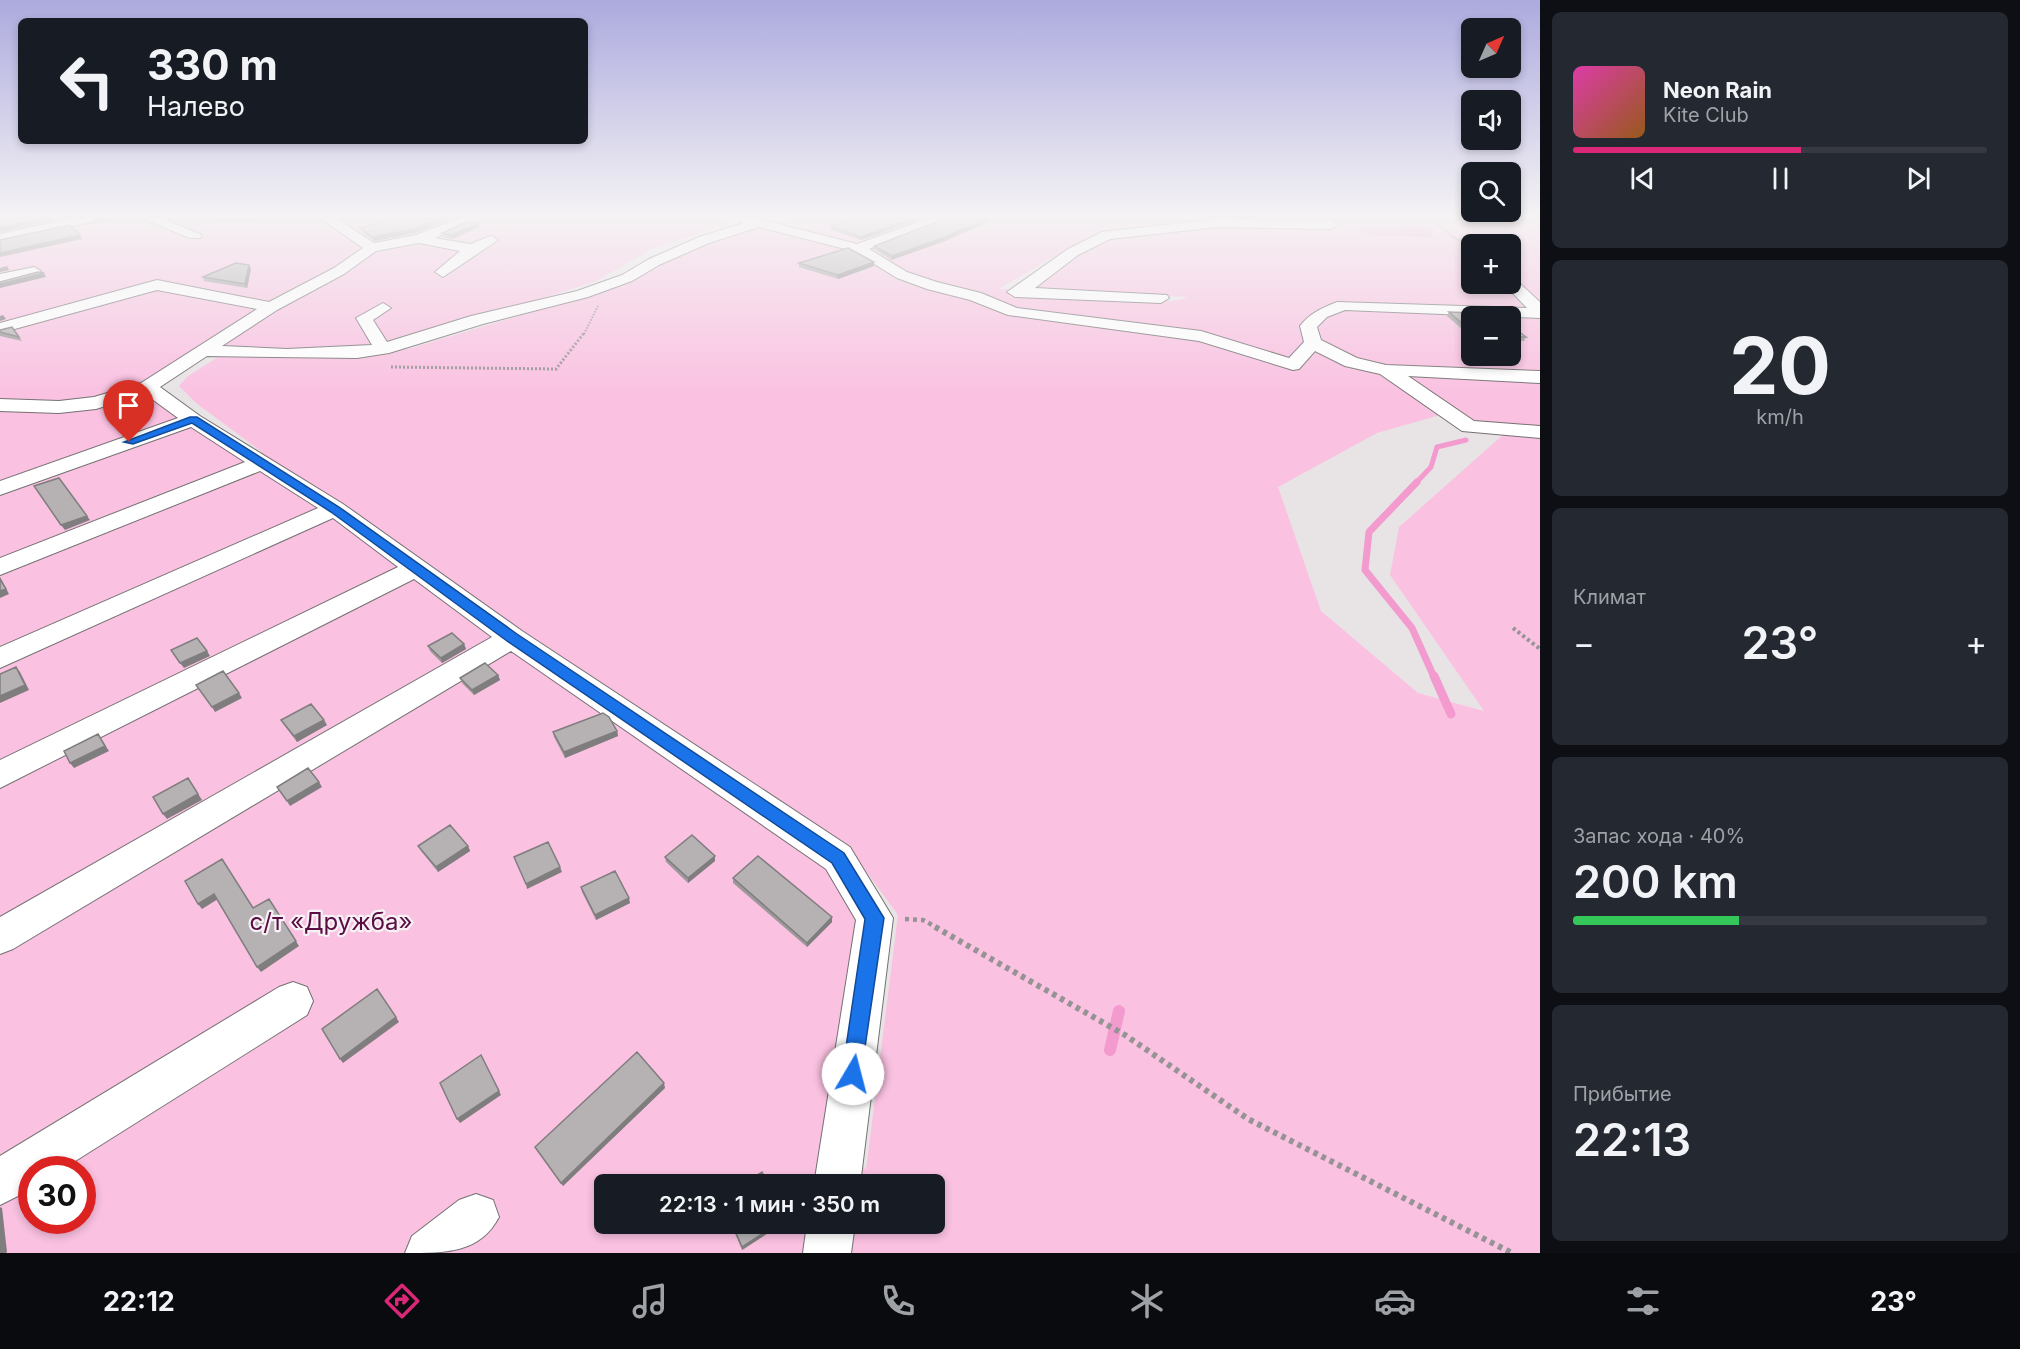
<!DOCTYPE html>
<html lang="ru">
<head>
<meta charset="utf-8">
<style>
	:root { --surface:#171b24; --page:#242831; --text:#f1f3f6; --muted:#9ea1a6; --line:#363941; --accent:#db2777 }
	body { margin:0; font-family:Inter,sans-serif; background:var(--page); color:var(--text); height:100vh; display:flex; flex-direction:column; font-size:22px; white-space:nowrap }
	* { box-sizing:border-box; margin:0 }
	p { font-size:20px; color:var(--muted) }
	.icon { flex:none; width:33px; height:33px; fill:none; stroke:currentColor; stroke-width:2; stroke-linecap:round; stroke-linejoin:round }
	.map { position:relative; flex:1; overflow:hidden }
	.drawer { display:flex; flex-direction:column; gap:12px; padding:12px; background:#0d0f14; width:480px }
	.drawer>* { flex:none }
	.banner { position:absolute; left:18px; top:18px; width:570px; height:126px; border-radius:9px; box-shadow:0 3px 9px #0003; background:#171b24; color:var(--text); overflow:hidden }
	.needle { width:39px; rotate:45deg }
	.tools { position:absolute; left:1461px; top:18px; display:grid; gap:12px }
	.tools a { display:grid; place-items:center; width:60px; height:60px; border-radius:9px; background:var(--surface); box-shadow:0 3px 9px #0003; font-size:30px }
	.speed { position:absolute; left:18px; top:1156px; display:flex; gap:12px; font-size:30px; font-weight:700; text-align:center }
	.speed>* { display:grid; place-content:center; width:78px; height:78px; border-radius:50%; background:var(--surface); box-shadow:0 3px 9px #0003; line-height:1 }
	.speed .limit { border:9px solid #d22; background:#fff; color:#111 }
	.pin { position:absolute; display:grid; place-items:center; width:51px; height:51px; color:#fff; margin:-62px -26px; border-radius:50% 50% 50% 0; rotate:-45deg; box-shadow:0 0 6px #0007 }
	.pin .icon { rotate:45deg }
	.me { position:absolute; width:66px; margin:-33px; rotate:8deg; stroke-linejoin:round; filter:drop-shadow(0 0 4px #0008) }
	.turn { display:flex; align-items:center; gap:21px; height:126px; padding:0 30px; font-size:27px }
	.turn .icon { width:78px; height:78px; stroke-width:2.5 }
	.turn b { display:block; font-size:42px; line-height:51px }
	.big { font-size:45px; font-weight:600; line-height:1.1 }
	.drawer .tile { flex:1; display:flex; flex-direction:column; justify-content:center; gap:9px; min-width:0; padding:0 21px; border-radius:9px; background:var(--page) }
	.drawer .dial { align-items:center; gap:0 }
	.dial b { font-size:78px; line-height:1 }
	.song { display:flex; align-items:center; gap:18px }
	.cover { width:72px; height:72px; border-radius:9px; background:linear-gradient(135deg,hsl(320 70% 55%),hsl(30 70% 35%)) }
	.played { height:6px; border-radius:3px; background:linear-gradient(90deg,var(--accent) 55%,var(--line) 55%) }
	.keys { display:flex; justify-content:space-around; direction:ltr }
	.heat { display:flex; justify-content:space-between; align-items:center; font-size:33px; direction:ltr }
	.charge { height:9px; border-radius:4px; background:linear-gradient(90deg,#34c759 40%,var(--line) 0) }
	.trip { position:absolute; left:594px; top:1174px; width:351px; height:60px; border-radius:9px; background:var(--surface); box-shadow:0 3px 9px #0003; font-weight:600; line-height:60px; text-align:center }
	.dock { display:flex; height:96px; justify-content:space-around; align-items:center; background:#090b0e; color:var(--muted) }
	.dock .icon { width:42px; height:42px }
	.dock .selected { color:var(--accent) }
	.dock b { font-size:27px; color:var(--text) }
	main { display:flex; flex:1; min-height:0 }
	.map>svg:first-child { display:block }
</style>
</head>
<body>
<main>
<div class="map">
<svg width="1540" height="1253" viewBox="0 0 1540 1253">
	<rect width="100%" height="100%" fill="#e8e4e6"/>
	<path fill="#fac1e1" fill-rule="evenodd" d="M 0,218 L 716,218 L 729,224 L 652,249 L 594,282 L 514,307 L 397,349 L 408,349 L 618,286 L 679,255 L 746,230 L 766,226 L 814,239 L 786,221 L 799,218 L 1540,218 L 1540,1253 L 0,1253 ZM 1218,221 L 1336,223 L 1339,226 L 1222,225 L 1112,237 L 1017,289 L 998,289 L 1098,232 ZM 1472,244 L 1510,244 L 1510,284 L 1472,284 ZM 1029,289 L 1188,297 L 1189,297 L 1173,301 L 1010,294 ZM 1472,316 L 1510,316 L 1510,356 L 1472,356 ZM 202,346 L 231,349 L 188,376 L 179,386 L 196,403 L 262,452 L 243,459 L 139,387 ZM 1440,415 L 1505,433 L 1399,527 L 1390,575 L 1484,711 L 1418,693 L 1321,611 L 1278,487 L 1377,433 ZM 560,656 L 852,852 L 898,915 L 866,1170 L 827,1119 L 863,923 L 828,861 L 538,665 ZM 32,1170 L 82,1170 L 82,1221 L 32,1221 ZM 604,1185 L 934,1185 L 934,1224 L 604,1224 Z"/>
	<path fill="#f39ace" d="M 1413,225 L 1430,229 L 1434,232 L 1429,237 L 1368,235 L 1354,229 L 1401,228 Z"/>
	<g fill="none" stroke-linecap="round" stroke-linejoin="round">
		<path stroke="#f39ace" stroke-width="5" d="M 1415,484 L 1431,467 L 1437,447 L 1466,440"/>
		<path stroke="#f39ace" stroke-width="7" d="M 1417,482 L 1369,532 L 1365,570 L 1412,628 L 1434,677"/>
		<path stroke="#f39ace" stroke-width="9" d="M 1434,676 L 1451,714"/>
		<path stroke="#f39ace" stroke-width="12" d="M 1110,1050 L 1119,1011"/>
		<g stroke="#747173" stroke-width="2">
			<path id="minor" d="M 73,218 L 98,218 L 91,222 L 0,242 L 0,234 Z
				M 141,218 L 161,218 L 202,235 L 200,238 L 190,238 Z
				M 320,218 L 336,218 L 374,243 L 416,235 L 460,218 L 479,218 L 435,238 L 470,244 L 491,236 L 498,240 L 443,277 L 435,272 L 460,251 L 419,243 L 376,251 L 344,274 L 277,310 L 222,346 L 287,349 L 372,345 L 356,318 L 383,303 L 391,308 L 373,320 L 387,342 L 471,316 L 577,291 L 622,275 L 649,259 L 699,237 L 744,223 L 731,218 L 759,219 L 857,244 L 930,218 L 950,218 L 869,249 L 907,272 L 937,282 L 981,293 L 1017,308 L 1201,331 L 1289,358 L 1304,342 L 1300,326 C 1310,313 1322,308 1337,302 L 1527,308 L 1504,284 L 1510,284 L 1510,279 L 1516,280 L 1540,302 L 1540,318 L 1345,310 L 1327,317 L 1317,327 L 1321,340 L 1357,358 L 1386,365 L 1540,371 L 1540,383 L 1408,376 L 1474,421 L 1540,426 L 1540,438 L 1462,431 L 1380,374 L 1345,366 L 1315,351 L 1299,369 L 1293,370 L 1199,341 L 1008,315 L 970,300 L 927,289 L 897,278 L 853,251 L 759,227 L 709,243 L 659,265 L 632,281 L 588,297 L 483,324 L 389,353 L 357,358 L 207,356 L 160,387 L 200,416 L 343,504 L 522,631 L 850,847 L 893,918 L 860,1185 L 814,1185 L 856,920 L 826,869 L 511,651 L 13,949 L 0,954 L 0,917 L 492,637 L 414,579 L 0,788 L 0,760 L 398,567 L 333,518 L 0,668 L 0,647 L 318,508 L 260,471 L 0,575 L 0,558 L 245,462 L 191,427 L 0,495 L 0,481 L 178,418 L 145,394 L 96,409 L 59,413 L 0,411 L 0,399 L 59,401 L 94,397 L 141,383 L 257,309 L 157,290 L 0,333 L 0,323 L 157,280 L 269,302 L 334,268 L 363,248 Z
				M 1218,219 L 1331,221 L 1338,225 L 1331,229 L 1218,227 L 1110,239 L 1078,255 L 1035,288 L 1167,295 L 1169,298 L 1161,303 L 1015,297 L 1007,292 L 1068,249 L 1102,232 Z
				M 34,267 L 41,271 L 39,274 L 0,284 L 0,274 Z
				M 293,982 L 307,987 L 313,1001 L 307,1015 L 61,1170 L 32,1170 L 32,1189 L 0,1205 L 0,1156 L 279,987 Z
				M 476,1194 L 493,1200 L 499,1217 C 480,1253 447,1253 405,1253 L 412,1236 L 459,1200 Z
				M 807,1224 L 855,1224 L 851,1253 L 803,1253 Z"/>
		</g>
		<path stroke="#969395" stroke-width="2" stroke-dasharray="1.5 1.5" stroke-linecap="butt" d="M 1430,218 L 1472,252
			M 1452,237 L 1473,244
			M 584,334 L 598,306"/>
		<path stroke="#969395" stroke-width="3" stroke-dasharray="2 2" stroke-linecap="butt" d="M 391,367 L 556,369 L 584,333"/>
		<path stroke="#969395" stroke-width="4" stroke-dasharray="3 3" stroke-linecap="butt" d="M 1513,628 L 1540,649"/>
		<path stroke="#969395" stroke-width="4.5" stroke-dasharray="4 4" stroke-linecap="butt" d="M 905,919 L 923,920 L 938,928"/>
		<path stroke="#969395" stroke-width="6" stroke-dasharray="4.5 4.5" stroke-linecap="butt" d="M 935,927 L 1125,1035 L 1248,1119 L 1512,1253"/>
		<use href="#minor" fill="#fff" fill-rule="evenodd"/>
	</g>
	<path fill="#9d999b" d="M 210,218 L 262,218 L 261,223 L 211,221 Z
		M 857,218 L 923,218 L 861,240 L 831,230 L 831,226 Z
		M 947,218 L 996,218 L 945,241 L 891,260 L 874,249 L 874,246 Z
		M 448,220 L 415,233 L 374,241 L 361,231 L 360,228 Z
		M 478,224 L 479,227 L 452,239 L 443,237 L 442,233 Z
		M 874,262 L 874,266 L 838,279 L 799,267 L 799,263 Z
		M 249,265 L 251,269 L 247,288 L 204,281 L 203,277 Z
		M 1449,312 L 1472,316 L 1472,338 L 1447,316 Z
		M 1510,325 L 1526,337 L 1524,341 L 1510,341 Z
		M 0,330 L 19,337 L 22,341 L 0,336 Z
		M 464,644 L 466,649 L 442,663 L 430,651 L 428,646 Z
		M 498,675 L 500,680 L 474,695 L 462,683 L 460,678 Z
		M 281,720 L 327,725 L 297,742 L 284,725 Z
		M 617,731 L 618,736 L 565,758 L 554,737 L 553,732 Z
		M 418,846 L 468,846 L 470,851 L 438,872 L 421,851 Z
		M 715,856 L 715,861 L 688,883 L 666,862 L 665,857 Z
		M 733,878 L 832,917 L 832,922 L 807,947 L 733,883 Z
		M 581,887 L 630,903 L 596,920 L 582,892 Z
		M 665,1088 L 563,1186 L 535,1147 Z
		M 731,1224 L 782,1224 L 742,1250 Z"/>
	<path fill="#7f7d7e" d="M 44,218 L 62,218 L 0,232 L 0,228 Z
		M 102,218 L 121,218 L 92,224 L 91,220 Z
		M 444,218 L 447,218 L 448,220 L 415,233 L 374,241 L 373,237 Z
		M 914,218 L 923,218 L 861,240 L 861,237 Z
		M 989,218 L 996,218 L 945,241 L 891,260 L 892,256 Z
		M 478,224 L 479,227 L 452,239 L 451,235 Z
		M 80,235 L 82,239 L 0,257 L 0,253 Z
		M 874,262 L 874,266 L 838,279 L 838,275 Z
		M 249,265 L 251,269 L 247,288 L 245,284 Z
		M 7,266 L 9,270 L 0,272 L 0,268 Z
		M 44,273 L 46,277 L 0,288 L 0,284 Z
		M 3,315 L 6,319 L 0,321 L 0,316 Z
		M 87,516 L 90,520 L 65,530 L 61,525 Z
		M 0,577 L 9,594 L 0,598 Z
		M 464,644 L 466,649 L 442,663 L 441,658 Z
		M 207,651 L 210,656 L 184,668 L 180,663 Z
		M 16,667 L 20,672 L 29,690 L 0,703 L 0,696 Z
		M 498,675 L 500,680 L 474,695 L 472,690 Z
		M 239,693 L 242,698 L 215,712 L 212,707 Z
		M 324,720 L 327,725 L 297,742 L 294,736 Z
		M 617,731 L 618,736 L 565,758 L 564,752 Z
		M 98,734 L 109,751 L 74,768 L 70,763 Z
		M 188,778 L 202,800 L 167,819 L 163,814 Z
		M 319,782 L 322,787 L 290,806 L 287,801 Z
		M 468,846 L 470,851 L 438,872 L 436,867 Z
		M 715,856 L 715,861 L 688,883 L 688,878 Z
		M 560,867 L 562,872 L 527,889 L 526,884 Z
		M 214,894 L 218,899 L 202,909 L 198,904 Z
		M 629,898 L 630,903 L 596,920 L 595,915 Z
		M 269,899 L 299,946 L 261,972 L 257,967 Z
		M 832,917 L 832,922 L 807,947 L 807,943 Z
		M 396,1017 L 399,1022 L 343,1063 L 340,1059 Z
		M 481,1055 L 501,1095 L 460,1123 L 457,1119 Z
		M 664,1083 L 665,1088 L 563,1186 L 561,1183 Z
		M 0,1207 L 2,1208 L 7,1252 L 6,1253 L 0,1253 Z
		M 777,1224 L 782,1224 L 742,1250 L 742,1247 Z"/>
	<path fill="#b6b2b4" stroke="#7f7d7e" stroke-width="1.5" d="M 0,218 L 44,218 L 0,228 Z
		M 219,218 L 260,218 L 260,219 Z
		M 398,218 L 444,218 L 414,229 L 373,237 L 360,228 Z
		M 857,218 L 914,218 L 861,237 L 831,226 Z
		M 947,218 L 989,218 L 945,237 L 892,256 L 874,246 Z
		M 468,221 L 478,224 L 451,235 L 442,233 Z
		M 69,225 L 80,235 L 0,253 L 0,240 Z
		M 848,248 L 874,262 L 838,275 L 799,263 Z
		M 236,263 L 249,265 L 245,284 L 203,277 Z
		M 38,272 L 44,273 L 0,284 L 0,282 Z
		M 1449,312 L 1496,314 L 1499,316 L 1472,316 L 1472,332 Z
		M 1510,325 L 1526,337 L 1510,336 Z
		M 12,327 L 19,337 L 0,332 L 0,330 Z
		M 59,478 L 87,516 L 61,525 L 34,486 Z
		M 0,579 L 6,589 L 0,591 Z
		M 452,633 L 464,644 L 441,658 L 428,646 Z
		M 197,638 L 207,651 L 180,663 L 171,650 Z
		M 485,663 L 498,675 L 472,690 L 460,678 Z
		M 16,667 L 25,685 L 0,696 L 0,674 Z
		M 223,671 L 239,693 L 212,707 L 196,685 Z
		M 311,704 L 324,720 L 294,736 L 281,720 Z
		M 603,713 L 609,717 L 617,731 L 564,752 L 553,732 Z
		M 98,734 L 105,746 L 70,763 L 64,751 Z
		M 308,768 L 319,782 L 287,801 L 277,787 Z
		M 188,778 L 198,794 L 163,814 L 153,797 Z
		M 450,825 L 468,846 L 436,867 L 418,846 Z
		M 692,835 L 715,856 L 688,878 L 665,857 Z
		M 548,842 L 560,867 L 526,884 L 514,857 Z
		M 758,856 L 832,917 L 807,943 L 733,878 Z
		M 222,859 L 253,908 L 269,899 L 296,941 L 257,967 L 214,894 L 198,904 L 185,881 Z
		M 615,871 L 629,898 L 595,915 L 581,887 Z
		M 377,989 L 396,1017 L 340,1059 L 322,1029 Z
		M 637,1052 L 664,1083 L 561,1183 L 535,1147 Z
		M 481,1055 L 499,1091 L 457,1119 L 440,1083 Z
		M 762,1172 L 769,1185 L 741,1185 Z
		M 732,1224 L 777,1224 L 742,1247 Z"/>
	<linearGradient id="sky" x2="0" y2="1"><stop stop-color="#acaade"/><stop offset="0.55" stop-color="#f5f3f4"/><stop offset="1" stop-color="#f5f3f4" stop-opacity="0"/></linearGradient>
	<rect width="1540" height="393" fill="url(#sky)"/>
	<path fill="#1a73e8" stroke="#114b97" stroke-width="1.5" d="M 190,417 L 197,417 L 339,507 L 517,634 L 844,853 L 884,918 L 860,1081 L 853,1084 L 845,1081 L 842,1074 L 865,919 L 832,863 L 507,641 L 331,512 L 192,423 L 133,444 L 124,442 Z"/>
	<g text-anchor="middle" stroke-width="4.5" stroke-linejoin="round" paint-order="stroke">
		<g font-size="24" fill="#5b0d43" stroke="#f5f1f4">
			<text x="331" y="930">с/т «Дружба»</text>
		</g>
	</g>
</svg>
<div class="tools">
<a><svg class="needle" viewBox="-14 -14 28 28"><path d="M0-13l5 13h-10z" fill="#e53935"/><path d="M0 13l5-13h-10z" fill="#9ea1a6"/></svg></a>
<a><svg class="icon" aria-label="sound" viewBox="0 0 24 24"><path d="M4 9h4l5-4v14l-5-4H4zM17 9q2 3 0 6"/></svg></a>
<a><svg class="icon" aria-label="search" viewBox="0 0 24 24"><circle cx="10" cy="10" r="6"/><path d="M15 15l6 6"/></svg></a>
<a>+</a>
<a>−</a>
</div>
<div class="speed"><div class="limit">30</div></div>
<div class="pin" style="left:129px;top:442px;background:#d93025"><svg class="icon" aria-label="arrive" viewBox="0 0 24 24"><path d="M6 21V4h12l-3 4 3 4H6"/></svg></div>
<svg class="me" style="left:853px;top:1074px" viewBox="-20 -20 40 40"><circle r="19" fill="#fff"/><path d="M0-13L10 11 0 6-10 11z" fill="#1a73e8"/></svg>
<div class="trip">22:13 · 1 мин · 350 m</div>
<div class="banner">
<div class="turn"><svg class="icon" aria-label="left" viewBox="0 0 24 24"><path d="M17 20v-9H6M10 6l-5 5 5 5"/></svg><div><b>330 m</b>Налево</div></div>
</div>
</div>
<section class="drawer">
<div class="tile">
<div class="song"><i class="cover"></i><div><b>Neon Rain</b><p>Kite Club</p></div></div>
<div class="played"></div>
<div class="keys"><svg class="icon" aria-label="previous" viewBox="0 0 24 24"><path d="M18 5L8 12l10 7zM5 5v14"/></svg><svg class="icon" aria-label="pause" viewBox="0 0 24 24"><path d="M8 5v14M16 5v14"/></svg><svg class="icon" aria-label="next" viewBox="0 0 24 24"><path d="M6 5l10 7-10 7zM19 5v14"/></svg></div>
</div>
<div class="tile dial"><b>20</b><p>km/h</p></div>
<div class="tile"><p>Климат</p>
<div class="heat"><a>−</a><b class="big">23°</b><a>+</a></div>
</div>
<div class="tile"><p>Запас хода · 40%</p><b class="big">200 km</b><div class="charge"></div></div>
<div class="tile"><p>Прибытие</p><b class="big">22:13</b></div>
</section>
</main>
<nav class="dock">
<b>22:12</b>
<svg class="icon selected" aria-label="directions" viewBox="0 0 24 24"><path d="M12 3l9 9-9 9-9-9zM9 14v-3h6M13 9l2 2-2 2"/></svg>
<svg class="icon" aria-label="music" viewBox="0 0 24 24"><path d="M9 18V5l10-2v13"/><circle cx="6" cy="18" r="3"/><circle cx="16" cy="16" r="3"/></svg>
<svg class="icon" aria-label="phone" viewBox="0 0 24 24"><path d="M5 4h4l2 5-3 2q2 4 5 5l2-3 5 2v4C11 20 4 13 5 4z"/></svg>
<svg class="icon" aria-label="climate" viewBox="0 0 24 24"><path d="M12 3v18M4 7l16 10M4 17L20 7"/></svg>
<svg class="icon" aria-label="car" viewBox="0 0 24 24"><path d="M5 17H2v-5l4-1 3-4h7l3 4 3 1v5h-3M9 17h6M6 11h13"/><circle cx="7" cy="17" r="2"/><circle cx="17" cy="17" r="2"/></svg>
<svg class="icon" aria-label="filters" viewBox="0 0 24 24"><path d="M4 7h16M4 17h16"/><circle cx="9" cy="7" r="2"/><circle cx="15" cy="17" r="2"/></svg>
<b>23°</b>
</nav>
</body>
</html>
